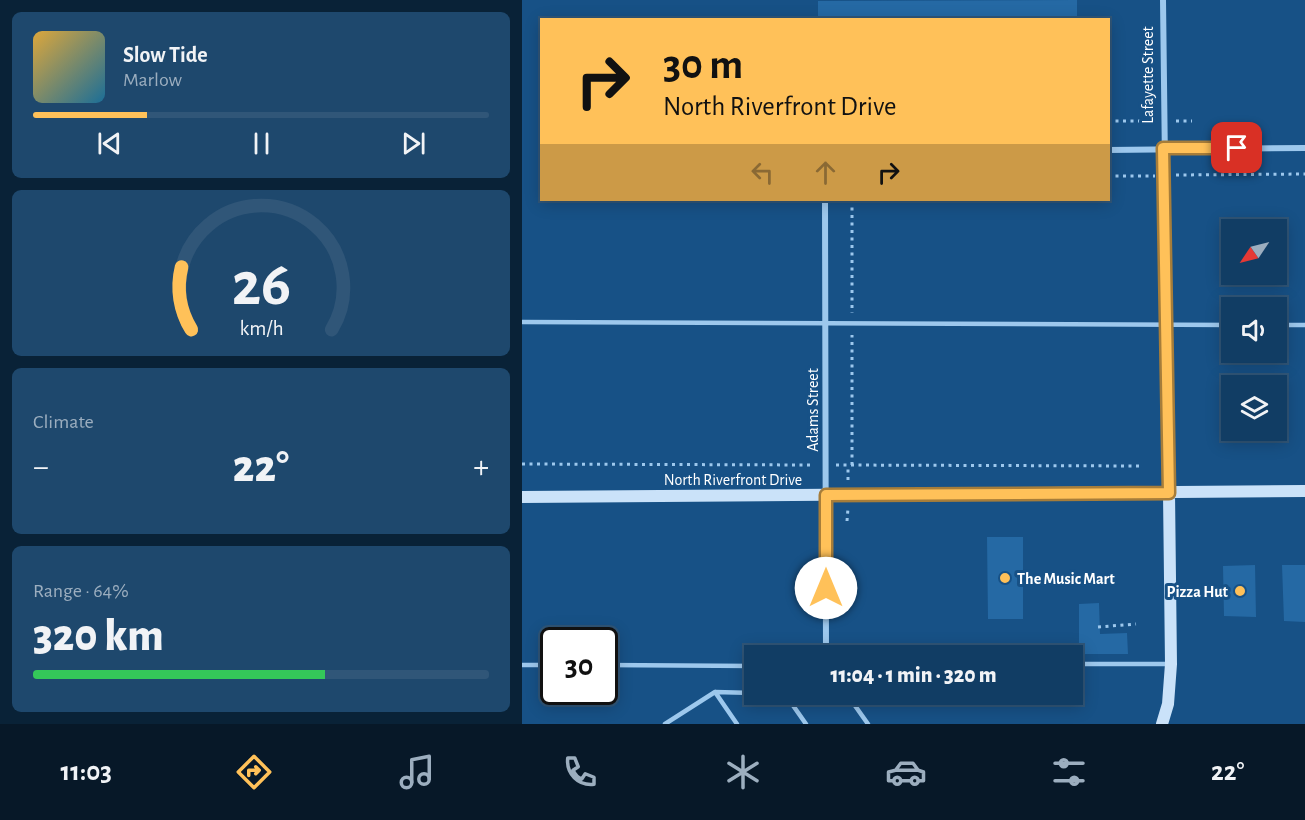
<!DOCTYPE html>
<html lang="en">
<head>
<meta charset="utf-8">
<style>
	:root { --surface:#113d64; --page:#1e486d; --text:#f1f3f6; --muted:#9caebf; --line:#305678; --accent:#ffc159 }
	body { margin:0; font-family:"Alegreya Sans",sans-serif; background:var(--page); color:var(--text); height:100vh; display:flex; flex-direction:column; font-size:22px; white-space:nowrap }
	* { box-sizing:border-box; margin:0 }
	p { font-size:20px; color:var(--muted) }
	.icon { flex:none; width:33px; height:33px; fill:none; stroke:currentColor; stroke-width:2; stroke-linecap:round; stroke-linejoin:round }
	.map { position:relative; flex:1; overflow:hidden }
	.details { display:flex; flex-direction:column; gap:12px; padding:12px; background:#092237; width:522px }
	.details>* { flex:none }
	.banner { position:absolute; left:18px; top:18px; width:570px; height:183px; border-radius:0px; box-shadow:0 3px 15px #0003,0 0 0 2px var(--line); background:#ffc159; color:#111; overflow:hidden }
	.needle { width:39px; rotate:235deg }
	.controls { position:absolute; left:699px; top:219px; display:grid; gap:12px }
	.controls a { display:grid; place-items:center; width:66px; height:66px; border-radius:0px; background:var(--surface); box-shadow:0 3px 15px #0003,0 0 0 2px var(--line); font-size:30px }
	.speed { position:absolute; left:18px; top:627px; display:flex; gap:12px; font-size:30px; font-weight:700; text-align:center }
	.speed>* { display:grid; place-content:center; width:78px; height:78px; border-radius:50%; background:var(--surface); box-shadow:0 3px 15px #0003,0 0 0 2px var(--line); line-height:1 }
	.speed .limit { border:3px solid #111; border-radius:9px; background:#fff; color:#111 }
	.pin { position:absolute; display:grid; place-items:center; width:51px; height:51px; color:#fff; margin:-26px; border-radius:12px; box-shadow:0 3px 9px #0006 }
	.me { position:absolute; width:66px; margin:-33px; rotate:0deg; stroke-linejoin:round; filter:drop-shadow(0 0 4px #0008) }
	.turn { display:flex; align-items:center; gap:21px; height:126px; padding:0 24px; font-size:27px }
	.turn .icon { width:78px; height:78px; stroke-width:2.5 }
	.turn b { display:block; font-size:42px; line-height:51px }
	.lanes { display:flex; align-items:center; height:57px; padding:0 24px; background:#0003; justify-content:center; gap:30px; direction:ltr }
	.lanes .off { opacity:.35 }
	.big { font-size:45px; font-weight:800; line-height:1.1 }
	.details .tile { flex:1; display:flex; flex-direction:column; justify-content:center; gap:9px; min-width:0; padding:0 21px; border-radius:9px; background:var(--page) }
	.details .dial { align-items:center; gap:0 }
	.dial svg { height:156px; overflow:visible; fill:none; stroke:var(--line); stroke-width:7; stroke-linecap:round; text-anchor:middle }
	.dial text { fill:var(--text); stroke:none }
	.song { display:flex; align-items:center; gap:18px }
	.cover { width:72px; height:72px; border-radius:9px; background:linear-gradient(135deg,hsl(40 70% 55%),hsl(200 70% 35%)) }
	.played { height:6px; border-radius:3px; background:linear-gradient(90deg,var(--accent) 25%,var(--line) 25%) }
	.keys { display:flex; justify-content:space-around; direction:ltr }
	.heat { display:flex; justify-content:space-between; align-items:center; font-size:33px; direction:ltr }
	.charge { height:9px; border-radius:4px; background:linear-gradient(90deg,#34c759 64%,var(--line) 0) }
	.trip { position:absolute; left:222px; top:645px; width:339px; height:60px; border-radius:0px; background:var(--surface); box-shadow:0 3px 15px #0003,0 0 0 2px var(--line); font-weight:800; line-height:60px; text-align:center }
	.tabs { display:flex; height:96px; justify-content:space-around; align-items:center; background:#071828; color:var(--muted) }
	.tabs .icon { width:42px; height:42px }
	.tabs .on { color:var(--accent) }
	.tabs b { font-size:27px; color:var(--text) }
	main { display:flex; flex:1; min-height:0 }
	.map>svg:first-child { display:block }
</style>
</head>
<body>
<main>
<section class="details">
<div class="tile">
<div class="song"><i class="cover"></i><div><b>Slow Tide</b><p>Marlow</p></div></div>
<div class="played"></div>
<div class="keys"><svg class="icon" aria-label="previous" viewBox="0 0 24 24"><path d="M18 5L8 12l10 7zM5 5v14"/></svg><svg class="icon" aria-label="pause" viewBox="0 0 24 24"><path d="M8 5v14M16 5v14"/></svg><svg class="icon" aria-label="next" viewBox="0 0 24 24"><path d="M6 5l10 7-10 7zM19 5v14"/></svg></div>
</div>
<div class="tile dial"><svg viewBox="0 0 100 80">
<path d="M14 69A42 42 0 1 1 86 69"/>
<path d="M14 69A42 42 0 0 1 9 37" stroke="#ffc159"/>
<text x="50" y="56" font-size="32" font-weight="700">26</text>
<text x="50" y="72" font-size="11">km/h</text>
</svg></div>
<div class="tile"><p>Climate</p>
<div class="heat"><a>−</a><b class="big">22°</b><a>+</a></div>
</div>
<div class="tile"><p>Range · 64%</p><b class="big">320 km</b><div class="charge"></div></div>
</section>
<div class="map">
<svg width="783" height="724" viewBox="0 0 783 724">
	<rect width="100%" height="100%" fill="#175186"/>
	<path fill="#2569a4" d="M 555,0 L 555,20 L 296,20 L 296,1 Z
		M 465,537 L 501,537 L 501,619 L 466,619 Z
		M 733,565 L 734,617 L 702,616 L 701,566 Z
		M 760,565 L 783,565 L 783,622 L 762,621 Z
		M 577,603 L 578,634 L 605,633 L 606,654 L 557,654 L 557,604 Z"/>
	<g fill="none" stroke-linecap="round" stroke-linejoin="round">
		<path stroke="#9dc8ed" stroke-width="3" stroke-dasharray="3 4.5" stroke-linecap="butt" d="M 586,121 L 633,121
			M 654,121 L 670,121
			M 654,175 L 783,174
			M 586,176 L 633,176
			M 330,200 L 330,313
			M 0,464 L 292,465
			M 314,465 L 621,466
			M 330,465 L 330,335
			M 326,480 L 326,466
			M 325,521 L 326,508
			M 576,627 L 614,624"/>
		<path stroke="#9dc8ed" stroke-width="4.5" d="M 0,322 L 710,325
			M 754,325 L 783,325
			M 550,664 L 646,664
			M 0,665 L 32,665
			M 82,665 L 232,666
			M 193,692 L 215,724
			M 263,694 L 284,724
			M 263,695 L 329,700 L 346,724
			M 143,724 L 193,692 L 232,693"/>
		<path stroke="#9dc8ed" stroke-width="6" d="M 641,0 L 647,493
			M 586,150 L 783,148
			M 303,200 L 304,656"/>
		<path stroke="#cae2f9" stroke-width="12" d="M 0,497 L 783,491
			M 640,724 L 646,704 L 649,664 L 647,493"/>
	</g>
	<g fill="none" stroke-linecap="round" stroke-linejoin="round">
		<g stroke="#a67d3a" stroke-width="15">
			<path id="route" d="M 304,588 L 304,495 L 647,493 L 641,148 L 715,148"/>
		</g>
		<use href="#route" stroke="#ffc159" stroke-width="10"/>
	</g>
	<g fill="#ffc159" stroke="#175186" stroke-width="2">
		<circle cx="483" cy="578" r="6"/>
		<circle cx="718" cy="591" r="6"/>
	</g>
	<g text-anchor="middle" stroke-width="6" stroke-linejoin="round" paint-order="stroke">
		<g font-size="16" fill="#fff" stroke="#175186">
			<text transform="translate(625 75) rotate(-90)" y="6">Lafayette Street</text>
			<text transform="translate(290 410) rotate(-90)" y="6">Adams Street</text>
			<text x="211" y="485">North Riverfront Drive</text>
		</g>
		<g font-size="16" font-weight="bold" fill="#fff" stroke="#175186" text-anchor="start">
			<text x="495" y="584">The Music Mart</text>
			<text x="706" y="597" text-anchor="end">Pizza Hut</text>
		</g>
	</g>
</svg>
<div class="controls">
<a><svg class="needle" viewBox="-14 -14 28 28"><path d="M0-13l5 13h-10z" fill="#e53935"/><path d="M0 13l5-13h-10z" fill="#9caebf"/></svg></a>
<a><svg class="icon" aria-label="sound" viewBox="0 0 24 24"><path d="M4 9h4l5-4v14l-5-4H4zM17 9q2 3 0 6"/></svg></a>
<a><svg class="icon" aria-label="layers" viewBox="0 0 24 24"><path d="M12 4l9 5-9 5-9-5zM3 14l9 5 9-5"/></svg></a>
</div>
<div class="speed"><div class="limit">30</div></div>
<div class="pin" style="left:715px;top:148px;background:#d93025"><svg class="icon" aria-label="arrive" viewBox="0 0 24 24"><path d="M6 21V4h12l-3 4 3 4H6"/></svg></div>
<svg class="me" style="left:304px;top:588px" viewBox="-20 -20 40 40"><circle r="19" fill="#fff"/><path d="M0-13L10 11 0 6-10 11z" fill="#ffc159"/></svg>
<div class="trip">11:04 · 1 min · 320 m</div>
<div class="banner">
<div class="turn"><svg class="icon" aria-label="right" viewBox="0 0 24 24"><path d="M7 20v-9h11M14 6l5 5-5 5"/></svg><div><b>30 m</b>North Riverfront Drive</div></div>
<div class="lanes"><svg class="icon off" aria-label="left" viewBox="0 0 24 24"><path d="M17 20v-9H6M10 6l-5 5 5 5"/></svg><svg class="icon off" aria-label="ahead" viewBox="0 0 24 24"><path d="M12 20V5M6 11l6-6 6 6"/></svg><svg class="icon" aria-label="right" viewBox="0 0 24 24"><path d="M7 20v-9h11M14 6l5 5-5 5"/></svg></div>
</div>
</div>
</main>
<nav class="tabs">
<b>11:03</b>
<svg class="icon on" aria-label="directions" viewBox="0 0 24 24"><path d="M12 3l9 9-9 9-9-9zM9 14v-3h6M13 9l2 2-2 2"/></svg>
<svg class="icon" aria-label="music" viewBox="0 0 24 24"><path d="M9 18V5l10-2v13"/><circle cx="6" cy="18" r="3"/><circle cx="16" cy="16" r="3"/></svg>
<svg class="icon" aria-label="phone" viewBox="0 0 24 24"><path d="M5 4h4l2 5-3 2q2 4 5 5l2-3 5 2v4C11 20 4 13 5 4z"/></svg>
<svg class="icon" aria-label="climate" viewBox="0 0 24 24"><path d="M12 3v18M4 7l16 10M4 17L20 7"/></svg>
<svg class="icon" aria-label="car" viewBox="0 0 24 24"><path d="M5 17H2v-5l4-1 3-4h7l3 4 3 1v5h-3M9 17h6M6 11h13"/><circle cx="7" cy="17" r="2"/><circle cx="17" cy="17" r="2"/></svg>
<svg class="icon" aria-label="filters" viewBox="0 0 24 24"><path d="M4 7h16M4 17h16"/><circle cx="9" cy="7" r="2"/><circle cx="15" cy="17" r="2"/></svg>
<b>22°</b>
</nav>
</body>
</html>
